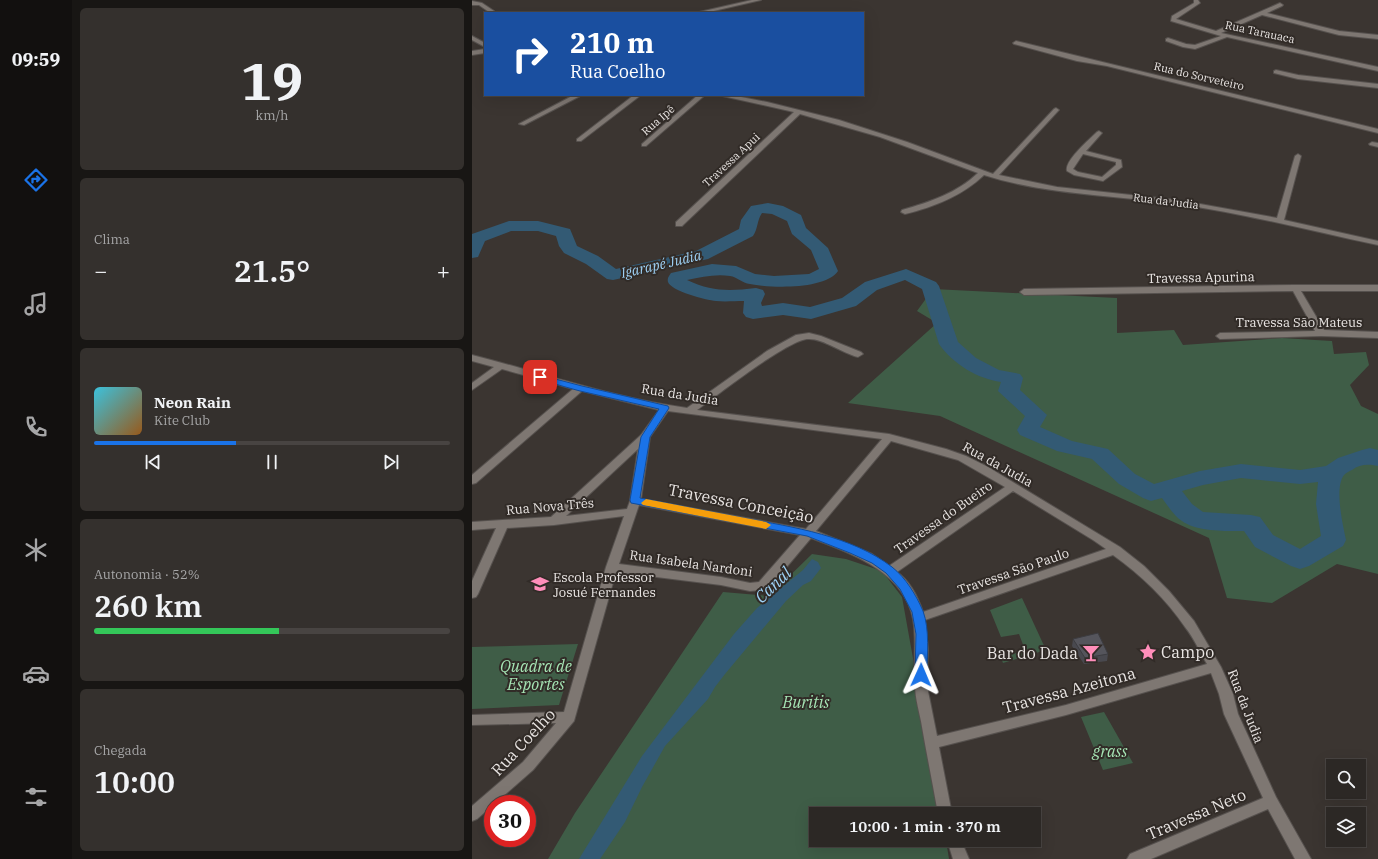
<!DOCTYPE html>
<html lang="pt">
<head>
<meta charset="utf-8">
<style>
	:root { --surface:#2c2825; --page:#34302d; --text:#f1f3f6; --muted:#a6a6a7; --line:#484442; --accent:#1a73e8 }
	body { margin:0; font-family:"IBM Plex Serif",serif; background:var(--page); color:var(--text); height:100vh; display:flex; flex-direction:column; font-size:15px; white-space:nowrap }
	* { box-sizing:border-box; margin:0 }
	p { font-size:13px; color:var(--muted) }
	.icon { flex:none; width:22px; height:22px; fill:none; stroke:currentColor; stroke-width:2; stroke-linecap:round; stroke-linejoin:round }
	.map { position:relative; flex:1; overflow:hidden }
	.details { display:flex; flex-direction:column; gap:8px; padding:8px; background:#181614; width:400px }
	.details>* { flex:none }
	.top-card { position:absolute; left:12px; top:12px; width:380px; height:84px; border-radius:0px; box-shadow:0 4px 16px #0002,0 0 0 1px var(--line); background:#1a4fa0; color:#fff; overflow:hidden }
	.buttons { position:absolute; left:854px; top:759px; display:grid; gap:8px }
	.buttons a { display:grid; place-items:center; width:40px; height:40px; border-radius:0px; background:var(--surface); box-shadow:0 4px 16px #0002,0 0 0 1px var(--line); font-size:20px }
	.speed { position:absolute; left:12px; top:795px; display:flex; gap:8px; font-size:20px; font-weight:700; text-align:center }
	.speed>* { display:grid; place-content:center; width:52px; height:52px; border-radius:50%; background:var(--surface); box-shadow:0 4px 16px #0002,0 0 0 1px var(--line); line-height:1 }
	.speed .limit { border:6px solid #d22; background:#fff; color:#111 }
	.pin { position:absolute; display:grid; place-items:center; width:34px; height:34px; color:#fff; margin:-17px; border-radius:8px; box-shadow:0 2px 6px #0006 }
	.me { position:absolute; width:44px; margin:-22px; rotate:1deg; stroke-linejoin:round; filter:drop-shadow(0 0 3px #0008) }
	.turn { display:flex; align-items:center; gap:14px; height:84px; padding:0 20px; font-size:18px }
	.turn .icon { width:52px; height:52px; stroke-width:2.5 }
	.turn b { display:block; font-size:28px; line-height:34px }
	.big { font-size:30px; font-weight:600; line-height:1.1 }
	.details .tile { flex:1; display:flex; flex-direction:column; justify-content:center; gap:6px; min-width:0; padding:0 14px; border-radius:6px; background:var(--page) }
	.details .dial { align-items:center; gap:0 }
	.dial b { font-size:52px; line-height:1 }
	.song { display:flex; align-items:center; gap:12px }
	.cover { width:48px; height:48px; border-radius:6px; background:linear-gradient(135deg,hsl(190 70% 55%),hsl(30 70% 35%)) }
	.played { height:4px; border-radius:2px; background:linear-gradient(90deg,var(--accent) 40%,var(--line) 40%) }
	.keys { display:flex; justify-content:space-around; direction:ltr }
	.heat { display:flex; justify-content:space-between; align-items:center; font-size:22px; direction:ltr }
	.charge { height:6px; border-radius:3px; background:linear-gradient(90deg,#34c759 52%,var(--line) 0) }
	.trip { position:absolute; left:337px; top:807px; width:232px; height:40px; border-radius:0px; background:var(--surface); box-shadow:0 4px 16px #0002,0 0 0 1px var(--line); font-weight:600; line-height:40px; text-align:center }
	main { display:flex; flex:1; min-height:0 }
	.dock { display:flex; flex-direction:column; width:72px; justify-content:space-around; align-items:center; background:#12100f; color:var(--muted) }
	.dock .icon { width:28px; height:28px }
	.dock .selected { color:var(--accent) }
	.dock b { font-size:18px; color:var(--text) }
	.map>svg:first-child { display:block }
</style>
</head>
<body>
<main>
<nav class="dock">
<b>09:59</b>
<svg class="icon selected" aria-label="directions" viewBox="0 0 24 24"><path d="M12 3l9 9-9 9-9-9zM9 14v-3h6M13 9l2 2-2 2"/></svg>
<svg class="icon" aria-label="music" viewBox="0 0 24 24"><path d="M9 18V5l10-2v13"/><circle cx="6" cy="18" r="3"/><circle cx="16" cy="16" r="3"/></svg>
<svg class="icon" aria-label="phone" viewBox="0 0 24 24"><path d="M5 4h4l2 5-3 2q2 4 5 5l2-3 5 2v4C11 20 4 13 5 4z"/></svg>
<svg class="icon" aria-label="climate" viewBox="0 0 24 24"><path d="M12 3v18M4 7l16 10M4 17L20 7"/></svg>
<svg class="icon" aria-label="car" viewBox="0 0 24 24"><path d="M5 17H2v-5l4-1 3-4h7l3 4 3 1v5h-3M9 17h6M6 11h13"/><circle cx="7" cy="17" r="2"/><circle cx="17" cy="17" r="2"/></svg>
<svg class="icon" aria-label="filters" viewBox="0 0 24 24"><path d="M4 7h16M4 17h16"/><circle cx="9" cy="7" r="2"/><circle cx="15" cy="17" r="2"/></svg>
</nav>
<section class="details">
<div class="tile dial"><b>19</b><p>km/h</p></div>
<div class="tile"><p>Clima</p>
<div class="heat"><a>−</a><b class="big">21.5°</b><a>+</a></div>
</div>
<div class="tile">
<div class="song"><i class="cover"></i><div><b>Neon Rain</b><p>Kite Club</p></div></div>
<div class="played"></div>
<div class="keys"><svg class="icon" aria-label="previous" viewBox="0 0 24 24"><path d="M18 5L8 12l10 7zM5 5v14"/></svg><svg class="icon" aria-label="pause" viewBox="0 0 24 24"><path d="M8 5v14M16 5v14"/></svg><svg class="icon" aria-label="next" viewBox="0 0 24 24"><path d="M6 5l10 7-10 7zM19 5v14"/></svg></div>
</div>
<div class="tile"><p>Autonomia · 52%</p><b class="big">260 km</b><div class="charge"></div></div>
<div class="tile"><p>Chegada</p><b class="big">10:00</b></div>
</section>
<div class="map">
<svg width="906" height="859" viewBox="0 0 906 859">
	<rect width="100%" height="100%" fill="#3b3531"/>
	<path fill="#3f5d47" d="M 461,289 L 645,298 L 645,333 L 702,330 L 711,345 L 810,338 L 860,341 L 862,354 L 894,352 L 897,365 L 878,385 L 889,406 L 906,414 L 906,574 L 865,564 L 800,603 L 755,598 L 737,538 L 468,416 L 376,403 L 465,323 L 445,311 Z
		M 340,554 L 374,559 L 410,571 L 430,597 L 469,814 L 344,814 L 344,840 L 474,840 L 477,859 L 76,859 L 103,813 L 251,592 L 297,596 Z
		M 550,598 L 574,650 L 531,663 L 529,658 L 553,650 L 547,634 L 529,637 L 518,610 Z
		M 106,644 L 87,705 L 0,709 L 0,647 Z
		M 632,712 L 661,763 L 631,770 L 609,717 Z"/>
	<path fill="#335a74" d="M 340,559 L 346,562 L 349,568 L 339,581 L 331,585 L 314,601 L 253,674 L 243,687 L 236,699 L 193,746 L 170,787 L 153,822 L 128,859 L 107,859 L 170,756 L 262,634 L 285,608 L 331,570 Z"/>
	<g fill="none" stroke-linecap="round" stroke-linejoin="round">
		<path fill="#335a74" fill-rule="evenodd" d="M 296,203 L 311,206 L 329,215 L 334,228 L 356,248 L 366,271 C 353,290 298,288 278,284 C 270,283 265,277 258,276 C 243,274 230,277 215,280 C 240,292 258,291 284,288 L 291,290 L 293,294 L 289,303 L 290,306 L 311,303 L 338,307 L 370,298 L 393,282 L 434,269 L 464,282 L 467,286 L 486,342 L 504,358 L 527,370 L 548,374 L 551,378 L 548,390 L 575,415 L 568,427 L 600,441 L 636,449 L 663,474 L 682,484 L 728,471 L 769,464 L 828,470 L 854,466 L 866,458 L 890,450 L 898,448 L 906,450 L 906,466 C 896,464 888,464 880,470 C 877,471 874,473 872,475 C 862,488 871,525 874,540 L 871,546 L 837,566 L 828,569 L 819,566 L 783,547 L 772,531 C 755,531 725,532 710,521 C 702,516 696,506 690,498 L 679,501 L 671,498 L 647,484 L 620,459 L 585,451 L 548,435 L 545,430 L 553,416 L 526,391 L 529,382 C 506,379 481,364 467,344 L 450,289 L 433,280 L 405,290 L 384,306 L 339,319 L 311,315 L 281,319 L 274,317 L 271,313 L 272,301 C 262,301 253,302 244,301 C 234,300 199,291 196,282 C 195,278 197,276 199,273 L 240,264 L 264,266 L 283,274 L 302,276 L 337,274 L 347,269 L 339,250 L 320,234 L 315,221 L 300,214 L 290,213 C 285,220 286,229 281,236 L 236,259 L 141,280 L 135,279 L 114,264 L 92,253 L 87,246 L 84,236 L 66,231 L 39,231 L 13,241 L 6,257 L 0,258 L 0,234 L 37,221 L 66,221 L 98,229 L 105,246 L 126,256 L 144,269 L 224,251 L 267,229 L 269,220 L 279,206 ZM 769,478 L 828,484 L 846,482 L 844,504 L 849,536 L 828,549 L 801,535 L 788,517 L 779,515 L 731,512 L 720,504 L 710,491 L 731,485 Z"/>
		<g stroke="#56514e" stroke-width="2">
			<path id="street" d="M 280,0 L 289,0 L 233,13 L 223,13 Z
				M 722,0 L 726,0 L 728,3 L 704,19 L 744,31 L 808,3 L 811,5 L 810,6 L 795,13 L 867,31 L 906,35 L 906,39 L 867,35 L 790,15 L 749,33 L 906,67 L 906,71 L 755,37 L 723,49 L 711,47 L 694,41 L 694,39 L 696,38 L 714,44 L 723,45 L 749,36 L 699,21 L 700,16 L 722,3 Z
				M 0,1 L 10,3 L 22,11 L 17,12 L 7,5 L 0,5 Z
				M 0,36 L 13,43 L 13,47 L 0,40 Z
				M 544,41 L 906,129 L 906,133 L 635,66 L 605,61 L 542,44 L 541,43 Z
				M 13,49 L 13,53 L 0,55 L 0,51 Z
				M 804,70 L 826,75 L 906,84 L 906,88 L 826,79 L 802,73 L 802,71 Z
				M 102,95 L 110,95 L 52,125 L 47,124 Z
				M 162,95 L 169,95 L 109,141 L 105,141 L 105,139 Z
				M 226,95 L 233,95 L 174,146 L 170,146 L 170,144 Z
				M 246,95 L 259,95 L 295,102 L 367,120 L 435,142 L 521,174 L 582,109 L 584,108 L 587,110 L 586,111 L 527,175 L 585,187 L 706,200 L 805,218 L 823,156 L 826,154 L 829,156 L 812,220 L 906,241 L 906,245 C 839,231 772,213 704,204 C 640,195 574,195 512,175 C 490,196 462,207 433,214 L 429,212 L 430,210 C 458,202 485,193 506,173 L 408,137 L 328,114 L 210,226 L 204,226 L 204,222 L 322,112 Z
				M 627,131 L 630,133 L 614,151 L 649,160 L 650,167 L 631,181 L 602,175 L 595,171 C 592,161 617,140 625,132 ZM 611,154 L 644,162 L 644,165 L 630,177 L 606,172 L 601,169 Z
				M 900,142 L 906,143 L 906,147 L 898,145 L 897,144 Z
				M 823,285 L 906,285 L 906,291 L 829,291 L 852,330 L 906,332 L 906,338 L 849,336 L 748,339 L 744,336 L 748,333 L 843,331 L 821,291 L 552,295 L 548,292 L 552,289 Z
				M 337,333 L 349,336 L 389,352 L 391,354 L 386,357 C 370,353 352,339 337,339 C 318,338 244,396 225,410 L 417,434 L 474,449 L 494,456 L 516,467 L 648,547 L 672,566 L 697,591 L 722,621 L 749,667 L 761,694 L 766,714 L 804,797 L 839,859 L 823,859 L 796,809 L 679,859 L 655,859 L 658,854 L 791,798 L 752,714 L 747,694 L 739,673 L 594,715 L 467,747 L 480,814 L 466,814 C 461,785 455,756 450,727 C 448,714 443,699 443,685 C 441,663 445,641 441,619 C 432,571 378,553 339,538 L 302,582 L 294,589 L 290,590 L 278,591 L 249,585 L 144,572 L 102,721 L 61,770 L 5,819 L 0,821 L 0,806 L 51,762 L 84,723 L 0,725 L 0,715 L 92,712 L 134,567 L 152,516 L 82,525 L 35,528 L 6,594 L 4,597 L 0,598 L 0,581 L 24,528 L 0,530 L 0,522 L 79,517 L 169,435 L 187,410 L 110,391 L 4,483 L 0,484 L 0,475 L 101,389 L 30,369 L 0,390 L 0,383 L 22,367 L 0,361 L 0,355 C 71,373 142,398 215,408 L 295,351 L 324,335 ZM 196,411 L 410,439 L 334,529 L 169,499 L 178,437 ZM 419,441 L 486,460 L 533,487 L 417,566 L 400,554 L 344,531 ZM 166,449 L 158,501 L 155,509 L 94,516 ZM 541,491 L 621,540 L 634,549 L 451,612 C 446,597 438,581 425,572 ZM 167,505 L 328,535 L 287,582 L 278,583 L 249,577 L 147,564 ZM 641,555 C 669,575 694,599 713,627 C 722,638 728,652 735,664 L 594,705 L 465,736 L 455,686 L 456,649 L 453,620 Z
				M 475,840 L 489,840 L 497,859 L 481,859 Z"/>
		</g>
		<use href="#street" fill="#7e7772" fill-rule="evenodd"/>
	</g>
	<path fill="#49494f" d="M 601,639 L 636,654 L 635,661 L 612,664 L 600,646 Z"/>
	<path fill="#55555c" stroke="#3c3c40" d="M 626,633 L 636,654 L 613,658 L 601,639 Z"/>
	<path fill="#1a73e8" stroke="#114b97" d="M 68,375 L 110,386 L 196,406 L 197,408 L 178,437 L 168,498 C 203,505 237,511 272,518 C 321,527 380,536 420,567 C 434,578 444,595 451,611 C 458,630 455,655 455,675 L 453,678 L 449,679 L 445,678 L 443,675 L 444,634 L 440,612 L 428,589 L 414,573 L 400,563 L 378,553 L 335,536 L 159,503 L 158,500 L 169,437 L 187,409 L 108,391 L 65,379 L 64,377 Z"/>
	<path fill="#f59e0b" d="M 174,499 L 294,522 L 299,525 L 294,529 L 171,505 L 169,503 Z"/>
	<defs>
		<g id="school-bare" transform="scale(1.38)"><path d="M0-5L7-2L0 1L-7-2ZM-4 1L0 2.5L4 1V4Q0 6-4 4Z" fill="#ff8eba" stroke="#312b27" stroke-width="2.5" paint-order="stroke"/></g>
		<g id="sight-bare" transform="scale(1.38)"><path d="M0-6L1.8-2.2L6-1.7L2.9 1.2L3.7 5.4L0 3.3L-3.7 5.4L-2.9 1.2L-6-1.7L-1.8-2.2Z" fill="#ff8eba" stroke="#312b27" stroke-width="2.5" paint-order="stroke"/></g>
		<g id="bar-bare" transform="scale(1.38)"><path d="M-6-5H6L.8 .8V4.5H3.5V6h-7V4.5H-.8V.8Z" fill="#ff8eba" stroke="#312b27" stroke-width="2.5" paint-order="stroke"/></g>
	</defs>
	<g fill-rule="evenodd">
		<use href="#school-bare" x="68" y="584"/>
		<use href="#sight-bare" x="676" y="652"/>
		<use href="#bar-bare" x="619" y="653"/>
	</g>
	<g text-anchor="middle" stroke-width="4" stroke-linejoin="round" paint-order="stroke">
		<g font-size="11" fill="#e9e5e3" stroke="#312b27">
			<text transform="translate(788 32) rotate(12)" y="4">Rua Tarauaca</text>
			<text transform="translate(727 76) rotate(13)" y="4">Rua do Sorveteiro</text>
			<text transform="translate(186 120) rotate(-41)" y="4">Rua Ipê</text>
			<text transform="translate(259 160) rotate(-43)" y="4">Travessa Apui</text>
			<text transform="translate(694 201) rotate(7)" y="4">Rua da Judia</text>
		</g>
		<g font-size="13" fill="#e9e5e3" stroke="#312b27">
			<text transform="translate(729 277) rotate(-1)" y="5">Travessa Apurina</text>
			<text x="827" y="327">Travessa São Mateus</text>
			<text transform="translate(208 394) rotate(9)" y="5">Rua da Judia</text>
			<text transform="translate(526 464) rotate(29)" y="5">Rua da Judia</text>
			<text transform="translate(78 506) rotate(-5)" y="5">Rua Nova Três</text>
			<text transform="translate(471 517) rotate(-35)" y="5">Travessa do Bueiro</text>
			<text transform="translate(219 563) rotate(8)" y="5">Rua Isabela Nardoni</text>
			<text transform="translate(541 571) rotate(-19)" y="5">Travessa São Paulo</text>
			<text transform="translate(774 706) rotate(69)" y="5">Rua da Judia</text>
		</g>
		<g font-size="13" fill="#e9e5e3" stroke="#312b27" text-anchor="start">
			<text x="81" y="582">Escola Professor<tspan x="81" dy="15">Josué Fernandes</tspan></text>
		</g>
		<g font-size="14" font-style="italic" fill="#9ed1f5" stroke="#312b27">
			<text transform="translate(189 264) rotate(-13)" y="5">Igarapé Judia</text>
		</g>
		<g font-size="16" fill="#e9e5e3" stroke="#312b27">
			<text transform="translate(269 503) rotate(11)" y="6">Travessa Conceição</text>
			<text transform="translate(597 690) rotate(-15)" y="6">Travessa Azeitona</text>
			<text transform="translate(51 742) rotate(-47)" y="6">Rua Coelho</text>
			<text transform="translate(724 814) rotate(-23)" y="6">Travessa Neto</text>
		</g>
		<g font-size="16" fill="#e9e5e3" stroke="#312b27" text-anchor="start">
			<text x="689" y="658">Campo</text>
			<text x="606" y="659" text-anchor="end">Bar do Dada</text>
		</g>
		<g font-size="16" font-style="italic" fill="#a5e4b4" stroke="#312b27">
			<text x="64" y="672">Quadra de<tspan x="64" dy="18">Esportes</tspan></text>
			<text x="334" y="708">Buritis</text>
			<text x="638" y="757">grass</text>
		</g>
		<g font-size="17" font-style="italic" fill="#9ed1f5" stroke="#312b27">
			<text transform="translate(301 585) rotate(-44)" y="6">Canal</text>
		</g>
	</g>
</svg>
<div class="buttons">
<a><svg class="icon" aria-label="search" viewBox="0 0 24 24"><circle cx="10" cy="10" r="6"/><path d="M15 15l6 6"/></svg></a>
<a><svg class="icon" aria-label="layers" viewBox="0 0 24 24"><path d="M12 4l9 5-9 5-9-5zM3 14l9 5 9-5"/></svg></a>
</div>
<div class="speed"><div class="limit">30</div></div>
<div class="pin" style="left:68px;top:377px;background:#d93025"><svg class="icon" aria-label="arrive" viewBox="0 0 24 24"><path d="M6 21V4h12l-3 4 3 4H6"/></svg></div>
<svg class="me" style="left:449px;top:675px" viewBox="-20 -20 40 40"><path d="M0-17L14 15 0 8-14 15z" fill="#1a73e8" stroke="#fff" stroke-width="4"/></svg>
<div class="trip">10:00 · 1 min · 370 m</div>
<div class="top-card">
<div class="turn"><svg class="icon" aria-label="right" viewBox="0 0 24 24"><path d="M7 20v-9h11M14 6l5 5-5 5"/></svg><div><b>210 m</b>Rua Coelho</div></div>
</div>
</div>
</main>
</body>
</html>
